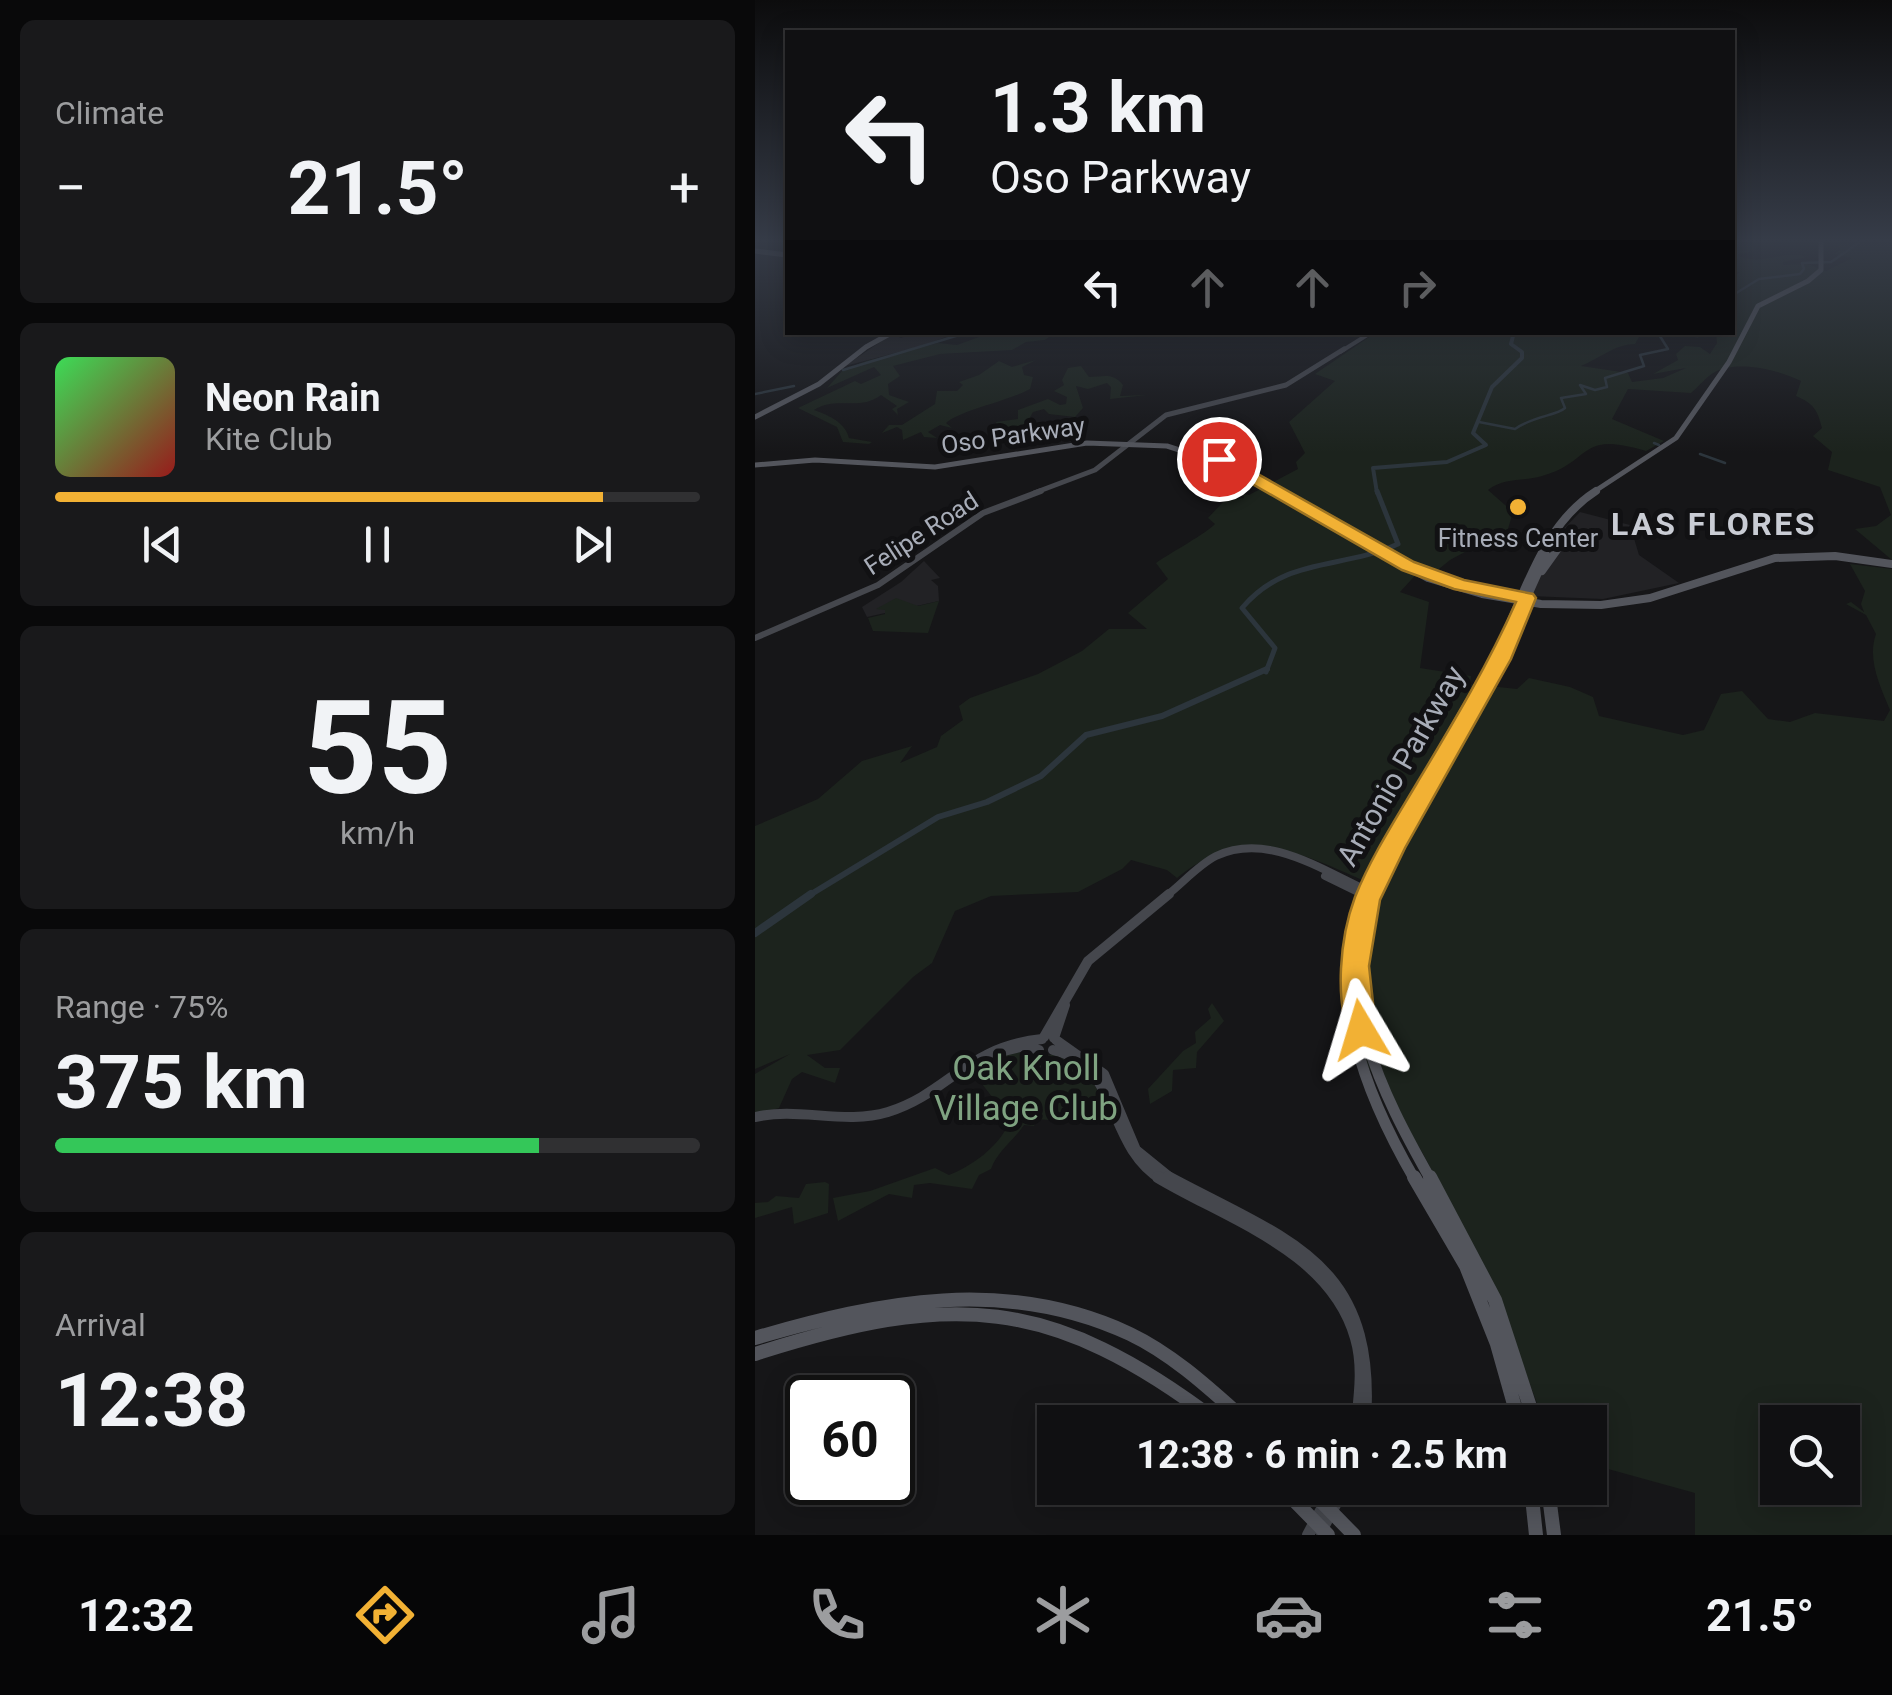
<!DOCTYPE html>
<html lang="en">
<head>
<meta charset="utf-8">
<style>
	:root { --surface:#101012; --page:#19191b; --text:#f1f3f6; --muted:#9c9d9f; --line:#303032; --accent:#f2b134 }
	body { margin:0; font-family:Roboto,sans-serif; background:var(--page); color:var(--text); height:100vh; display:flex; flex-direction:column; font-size:38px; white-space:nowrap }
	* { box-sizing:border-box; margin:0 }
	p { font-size:32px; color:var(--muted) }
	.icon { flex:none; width:55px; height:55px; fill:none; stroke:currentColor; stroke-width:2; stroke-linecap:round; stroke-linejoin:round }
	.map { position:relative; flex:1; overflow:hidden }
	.drawer { display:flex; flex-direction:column; gap:20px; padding:20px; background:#09090a; width:755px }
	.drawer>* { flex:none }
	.guide { position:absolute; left:30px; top:30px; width:950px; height:305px; border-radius:0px; box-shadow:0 5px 25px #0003,0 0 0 2px var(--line); background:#101012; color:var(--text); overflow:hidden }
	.fabs { position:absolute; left:1005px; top:1405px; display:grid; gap:20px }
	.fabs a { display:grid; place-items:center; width:100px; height:100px; border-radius:0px; background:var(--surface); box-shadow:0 5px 25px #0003,0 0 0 2px var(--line); font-size:50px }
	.speed { position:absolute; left:30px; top:1375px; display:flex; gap:20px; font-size:50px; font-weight:700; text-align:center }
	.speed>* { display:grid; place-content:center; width:130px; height:130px; border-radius:50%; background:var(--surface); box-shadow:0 5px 25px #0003,0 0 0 2px var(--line); line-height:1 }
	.speed .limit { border:5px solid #111; border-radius:15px; background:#fff; color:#111 }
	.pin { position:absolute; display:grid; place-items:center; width:85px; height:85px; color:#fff; margin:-42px; border:5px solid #fff; border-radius:50%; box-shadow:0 2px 10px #0007 }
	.me { position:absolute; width:110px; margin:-55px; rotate:353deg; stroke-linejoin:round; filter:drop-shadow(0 0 8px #0008) }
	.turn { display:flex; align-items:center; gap:35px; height:210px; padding:0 40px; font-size:45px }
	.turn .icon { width:130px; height:130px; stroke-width:2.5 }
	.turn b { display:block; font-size:70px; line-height:85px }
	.lanes { display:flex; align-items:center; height:95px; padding:0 40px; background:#0003; justify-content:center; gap:50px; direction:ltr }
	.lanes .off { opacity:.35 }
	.big { font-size:75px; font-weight:700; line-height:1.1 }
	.drawer .widget { flex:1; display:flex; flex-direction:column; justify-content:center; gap:15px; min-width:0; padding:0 35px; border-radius:15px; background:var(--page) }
	.drawer .dial { align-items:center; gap:0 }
	.dial b { font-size:130px; line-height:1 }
	.song { display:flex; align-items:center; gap:30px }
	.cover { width:120px; height:120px; border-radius:15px; background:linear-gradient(135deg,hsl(130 70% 55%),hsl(0 70% 35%)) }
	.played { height:10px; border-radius:5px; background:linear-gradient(90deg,var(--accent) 85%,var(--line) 85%) }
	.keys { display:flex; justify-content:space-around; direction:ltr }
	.heat { display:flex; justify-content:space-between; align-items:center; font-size:55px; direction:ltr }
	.charge { height:15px; border-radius:8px; background:linear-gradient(90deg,#34c759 75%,var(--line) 0) }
	.trip { position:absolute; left:282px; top:1405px; width:570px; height:100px; border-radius:0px; background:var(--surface); box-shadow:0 5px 25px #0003,0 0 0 2px var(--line); font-weight:700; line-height:100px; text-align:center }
	.tab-bar { display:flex; height:160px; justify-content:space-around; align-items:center; background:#060607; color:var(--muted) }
	.tab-bar .icon { width:70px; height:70px }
	.tab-bar .selected { color:var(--accent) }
	.tab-bar b { font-size:45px; color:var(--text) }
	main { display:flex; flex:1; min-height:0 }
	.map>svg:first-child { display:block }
</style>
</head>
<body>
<main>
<section class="drawer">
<div class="widget"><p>Climate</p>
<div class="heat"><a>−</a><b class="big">21.5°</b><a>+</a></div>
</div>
<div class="widget">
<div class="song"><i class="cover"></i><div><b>Neon Rain</b><p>Kite Club</p></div></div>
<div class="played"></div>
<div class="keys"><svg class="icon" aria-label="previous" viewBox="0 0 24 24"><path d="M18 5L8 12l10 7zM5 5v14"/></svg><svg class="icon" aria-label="pause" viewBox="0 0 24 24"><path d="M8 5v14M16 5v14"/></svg><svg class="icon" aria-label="next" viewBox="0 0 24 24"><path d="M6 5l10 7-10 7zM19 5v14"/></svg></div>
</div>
<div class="widget dial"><b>55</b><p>km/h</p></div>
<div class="widget"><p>Range · 75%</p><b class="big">375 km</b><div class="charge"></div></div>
<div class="widget"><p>Arrival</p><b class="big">12:38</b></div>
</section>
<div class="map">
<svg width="1137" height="1535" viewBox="0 0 1137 1535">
	<rect width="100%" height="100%" fill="#161618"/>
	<path fill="#222225" d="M 158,333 L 201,333 L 167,346 L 90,366 L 137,334 L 146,338 Z
		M 825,512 L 875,525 L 884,555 L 924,583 L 848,599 L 775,596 L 798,540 Z
		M 169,561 L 185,578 L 176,580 L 183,586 L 184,601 L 112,617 L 107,607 L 146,582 Z"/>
	<path fill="#1c231d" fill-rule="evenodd" d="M 979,238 L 996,238 L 999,251 L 982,255 C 1005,267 1029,249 1052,257 L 1028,262 L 1028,265 L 1052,264 L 1071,271 L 1097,258 L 1079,254 L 1085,250 L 1083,245 L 1098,238 L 1137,238 L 1137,560 L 1100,529 L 1121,526 L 1136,515 L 1125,487 L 1073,470 L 1077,452 L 1058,436 L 1067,428 C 1062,409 1059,404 1041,396 L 1046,381 C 1024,370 983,360 960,372 C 951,377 943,387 936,393 L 873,389 L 857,419 L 909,441 L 891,451 C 822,430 839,461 787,476 C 767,482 750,477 733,490 L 758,512 L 753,529 L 695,560 L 679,573 L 666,569 L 645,592 L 674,602 L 665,668 L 716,676 L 715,684 L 762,689 L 774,678 L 815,687 L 838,697 L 844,716 L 928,735 L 949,730 L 966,694 L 987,691 L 1013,719 L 1035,722 L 1060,713 L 1129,721 L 1135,710 C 1125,686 1112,659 1121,634 L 1111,615 L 1091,604 L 1096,602 L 1109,612 L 1106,604 L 1110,591 L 1095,564 L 1137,569 L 1137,1535 L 940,1535 L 940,1493 L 835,1464 L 835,1422 L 789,1422 L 739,1288 L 667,1152 L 610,1062 L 597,987 L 619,885 C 547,854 491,821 422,878 L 412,870 L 376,860 L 367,869 L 323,892 L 236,896 L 200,911 L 177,963 L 158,977 L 85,1050 L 52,1055 L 70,1068 L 85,1068 L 80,1083 L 47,1072 L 37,1079 L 24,1108 L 0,1115 L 0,1074 L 35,1054 L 0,1069 L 0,826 L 63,799 L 107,761 L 157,746 L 145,763 L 182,747 L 186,736 L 208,720 L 204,706 L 215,698 L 283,674 L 327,651 L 354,629 L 392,629 L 373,613 L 413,579 L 401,563 C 415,553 452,533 460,524 L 453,518 L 469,501 L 489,498 L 488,494 L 494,495 L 543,469 L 541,462 L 550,453 L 534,422 L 580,381 L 560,374 L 620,333 L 887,332 L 880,344 C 860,344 844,359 826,366 L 873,373 L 877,382 L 908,378 L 931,368 L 898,374 L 923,360 L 921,354 L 930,346 L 945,347 L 955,354 L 962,343 L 961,333 L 978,332 L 978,278 L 985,272 L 978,273 ZM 1022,1422 L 1088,1422 L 1088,1488 L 1022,1488 Z
		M 235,333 L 299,333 L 290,340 L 271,342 L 257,350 L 185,354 L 138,366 L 145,376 L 133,384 L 134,395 L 154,402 L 142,409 L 143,415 L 137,409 L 142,406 L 126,395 C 104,412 82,395 59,410 C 70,414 90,421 94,438 L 117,442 L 114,444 L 88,442 L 82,427 L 43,408 L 100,381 L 106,384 L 126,375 L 119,367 L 72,388 L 88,370 L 111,361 L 183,343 L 202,345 Z
		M 281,360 L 267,367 L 269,375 L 278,377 L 275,389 C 253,401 203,411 191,423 L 197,428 L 185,425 L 173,432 L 182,438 L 169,437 L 166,432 L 148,440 L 147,430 L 142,427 L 127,433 L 134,425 L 147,425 L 180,404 L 182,391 L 202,391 L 208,385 L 204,382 L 224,375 L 244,361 L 257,367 Z
		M 326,366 L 334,377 C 348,377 358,372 368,385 L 365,396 L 392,395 L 355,399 L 356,387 L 352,383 L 333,389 L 321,386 L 328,408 L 320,417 L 294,414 L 289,409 L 278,412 L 269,428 L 244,431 L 241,422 L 263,419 L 263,410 L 293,399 L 305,405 L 311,404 L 312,397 L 299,391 L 309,385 L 307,380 L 313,368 Z
		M 141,598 L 163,606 L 184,601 L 173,633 L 118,631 L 113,618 L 130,614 L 130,610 L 121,609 Z
		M 457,1003 L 469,1021 L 442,1052 L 441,1068 L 418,1070 L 417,1091 L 395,1104 L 393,1089 L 428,1051 L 441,1043 L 440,1032 L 456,1018 L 453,1009 Z
		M 275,1050 L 289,1057 L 299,1054 L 331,1070 L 351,1105 L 332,1123 L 282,1119 L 279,1126 L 269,1125 C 258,1141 242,1152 236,1169 L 224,1175 L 217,1189 L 175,1183 L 159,1185 L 157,1198 L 134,1194 L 83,1221 L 78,1198 L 115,1191 L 180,1168 L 194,1175 C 217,1166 243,1147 253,1125 L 241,1102 L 217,1071 L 244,1056 Z
		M 70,1182 L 74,1184 L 73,1213 L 39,1224 L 37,1207 L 0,1218 L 0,1203 L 13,1202 L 21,1196 L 44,1198 L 51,1184 Z"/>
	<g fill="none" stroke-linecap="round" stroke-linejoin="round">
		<path stroke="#2c353c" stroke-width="2.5" d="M 978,295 L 1004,279 L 1045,274 L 1049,269 L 1047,263 L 1076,262 L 1111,238
			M 88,370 L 214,332
			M 0,394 L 39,386
			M 724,422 L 760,429 C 778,416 801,416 810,408 L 806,398 L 831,394 L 825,385 L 840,390 L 852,387 L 850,378 L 889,366 L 885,355 L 913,349 L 903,333 L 943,336 L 940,332
			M 899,443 L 904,445
			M 945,454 L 970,463"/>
		<path stroke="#2c353c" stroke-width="4" d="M 622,493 L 618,468 L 692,462 L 731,445 L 718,433 L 737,387 L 767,358 L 767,352 L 756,344 L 759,332"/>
		<path stroke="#2c353c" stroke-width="5" d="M 511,672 L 520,648 L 487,608 C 531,556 586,570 643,544 L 622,491"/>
		<path stroke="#2c353c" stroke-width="6" d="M 53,896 L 183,817 L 232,802 L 286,776 L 331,735 L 407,716 L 512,669"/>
		<path stroke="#2c353c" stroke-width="8" d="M 0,933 L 56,894"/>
		<path stroke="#45474d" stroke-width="4" d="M 585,352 L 617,332"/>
		<path stroke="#45474d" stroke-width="5" d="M 279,493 L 340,470 L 411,415 L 531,385 L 589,349"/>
		<path stroke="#45474d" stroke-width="6" d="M 0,638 L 123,585 L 228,513 L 286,491"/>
		<path stroke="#45474d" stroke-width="8" d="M 570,876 L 611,896
			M 411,896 C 427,884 443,865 461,856 C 512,832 565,869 611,890"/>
		<path stroke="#45474d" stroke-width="10" d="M 607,894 L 611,896
			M 289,1037 L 333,961 L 414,894
			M 299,1038 L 310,1005
			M 301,1040 L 349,1074 L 381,1150 L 418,1180
			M 298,1050 C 368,1067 349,1144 407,1180
			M 245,1052 L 269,1046 L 284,1050
			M 0,1117 C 44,1107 90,1125 133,1112 C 194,1093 211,1047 287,1039"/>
		<path stroke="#45474d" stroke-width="12" d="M 403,1177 C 473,1219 576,1250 601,1338 C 609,1365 605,1394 602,1422
			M 413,1177 C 534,1242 621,1262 610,1422
			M 566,1531 L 589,1488
			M 553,1535 L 578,1488"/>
		<path stroke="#53555c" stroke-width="5" d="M 0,251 L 32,255
			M 0,417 L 64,384 L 111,347 L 138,332
			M 0,465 L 60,460 L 180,467 L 332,443 L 412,446 L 471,465 L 521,493
			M 837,493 L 921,438 L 974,362 L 1003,306 L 1053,281 L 1066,270 L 1066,238"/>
		<path stroke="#53555c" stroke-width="8" d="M 517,491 L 673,578 L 727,594 L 786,604 L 846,605 L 895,598 L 1020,558 L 1080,556 L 1137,564
			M 787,571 L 807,543 L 819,544
			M 756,633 L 791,555
			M 731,672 C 767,611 779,531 841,491"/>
		<path stroke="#53555c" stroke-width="9" d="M 693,751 L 710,722
			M 607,896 L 619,866 L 733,669
			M 616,896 L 639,843"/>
		<path stroke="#53555c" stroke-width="11" d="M 608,894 C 569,993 610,1094 660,1180
			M 617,894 C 575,995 627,1093 676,1180"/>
		<path stroke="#53555c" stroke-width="14" d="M 659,1177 L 711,1266 L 742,1344 L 764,1422
			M 675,1177 L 740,1300 L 780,1422
			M 0,1338 C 126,1301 251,1276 375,1334 C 419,1355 456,1390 492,1422
			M 0,1354 C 197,1291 295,1295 463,1422
			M 527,1488 L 573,1535
			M 553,1488 L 599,1535
			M 776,1488 L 781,1535
			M 793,1488 L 799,1535"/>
	</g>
	<linearGradient id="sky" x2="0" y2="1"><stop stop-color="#0c0c0d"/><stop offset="0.53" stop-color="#363c48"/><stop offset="1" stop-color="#363c48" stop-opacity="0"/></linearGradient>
	<rect width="1137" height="453" fill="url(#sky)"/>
	<path fill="#f2b134" stroke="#9d7322" stroke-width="2.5" d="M 459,455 L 469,455 L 659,562 L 709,580 L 778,594 L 781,598 L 756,659 L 650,848 L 625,900 L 614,966 L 621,1030 L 616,1040 L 606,1044 L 596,1040 C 579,1000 585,937 600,897 C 616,857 640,820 662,783 C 698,723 733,665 761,602 L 699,589 L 647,570 L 459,462 Z"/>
	<circle fill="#f2b134" stroke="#111113" stroke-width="4" cx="763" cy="507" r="10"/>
	<g text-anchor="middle" stroke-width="10" stroke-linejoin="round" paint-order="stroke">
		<g font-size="25" fill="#a8adb8" stroke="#111113">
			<text transform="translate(258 435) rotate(-8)" y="9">Oso Parkway</text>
			<text transform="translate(166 533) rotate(-33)" y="9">Felipe Road</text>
		</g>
		<g font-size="25" fill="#a8adb8" stroke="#111113">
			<text x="763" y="547">Fitness Center</text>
		</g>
		<g font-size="30" fill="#a8adb8" stroke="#111113">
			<text transform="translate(646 766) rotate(-60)" y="10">Antonio Parkway</text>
		</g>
		<g font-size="32" font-weight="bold" letter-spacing="2.5" fill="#c9ccd4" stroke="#111113">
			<text x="959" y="535">LAS FLORES</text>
		</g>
		<g font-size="35" fill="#7fa381" stroke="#111113">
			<text x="271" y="1080">Oak Knoll<tspan x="271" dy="40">Village Club</tspan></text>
		</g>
	</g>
</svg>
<div class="fabs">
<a><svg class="icon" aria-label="search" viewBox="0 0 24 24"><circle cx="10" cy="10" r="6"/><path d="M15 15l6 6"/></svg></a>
</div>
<div class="speed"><div class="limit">60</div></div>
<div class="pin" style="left:464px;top:459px;background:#d93025"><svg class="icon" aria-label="arrive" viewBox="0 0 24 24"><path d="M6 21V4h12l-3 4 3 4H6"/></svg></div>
<svg class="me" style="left:606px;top:1030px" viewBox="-20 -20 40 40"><path d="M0-17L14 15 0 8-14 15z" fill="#f2b134" stroke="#fff" stroke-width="4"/></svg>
<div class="trip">12:38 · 6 min · 2.5 km</div>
<div class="guide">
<div class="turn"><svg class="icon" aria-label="left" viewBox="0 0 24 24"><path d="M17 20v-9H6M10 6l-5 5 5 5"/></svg><div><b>1.3 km</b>Oso Parkway</div></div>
<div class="lanes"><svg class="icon" aria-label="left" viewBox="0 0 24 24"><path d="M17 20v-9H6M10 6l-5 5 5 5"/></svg><svg class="icon off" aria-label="ahead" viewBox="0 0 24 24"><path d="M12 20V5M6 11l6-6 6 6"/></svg><svg class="icon off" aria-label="ahead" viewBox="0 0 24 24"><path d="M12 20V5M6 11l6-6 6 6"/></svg><svg class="icon off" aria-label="right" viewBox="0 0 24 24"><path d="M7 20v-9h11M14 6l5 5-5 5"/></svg></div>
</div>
</div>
</main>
<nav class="tab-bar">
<b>12:32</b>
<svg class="icon selected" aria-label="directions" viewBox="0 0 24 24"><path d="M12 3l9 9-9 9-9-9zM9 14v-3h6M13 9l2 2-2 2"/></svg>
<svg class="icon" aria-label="music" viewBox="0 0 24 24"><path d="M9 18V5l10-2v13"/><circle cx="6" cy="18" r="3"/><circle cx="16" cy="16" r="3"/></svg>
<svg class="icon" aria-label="phone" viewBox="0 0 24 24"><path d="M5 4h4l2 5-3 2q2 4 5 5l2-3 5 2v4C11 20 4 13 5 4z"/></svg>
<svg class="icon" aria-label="climate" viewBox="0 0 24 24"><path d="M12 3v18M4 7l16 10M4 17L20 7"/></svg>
<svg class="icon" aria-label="car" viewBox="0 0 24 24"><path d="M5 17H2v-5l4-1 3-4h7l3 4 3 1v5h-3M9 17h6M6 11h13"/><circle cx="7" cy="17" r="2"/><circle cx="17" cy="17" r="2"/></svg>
<svg class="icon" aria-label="filters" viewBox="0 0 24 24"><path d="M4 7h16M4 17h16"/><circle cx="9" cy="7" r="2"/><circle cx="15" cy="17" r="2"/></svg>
<b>21.5°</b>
</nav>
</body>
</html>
